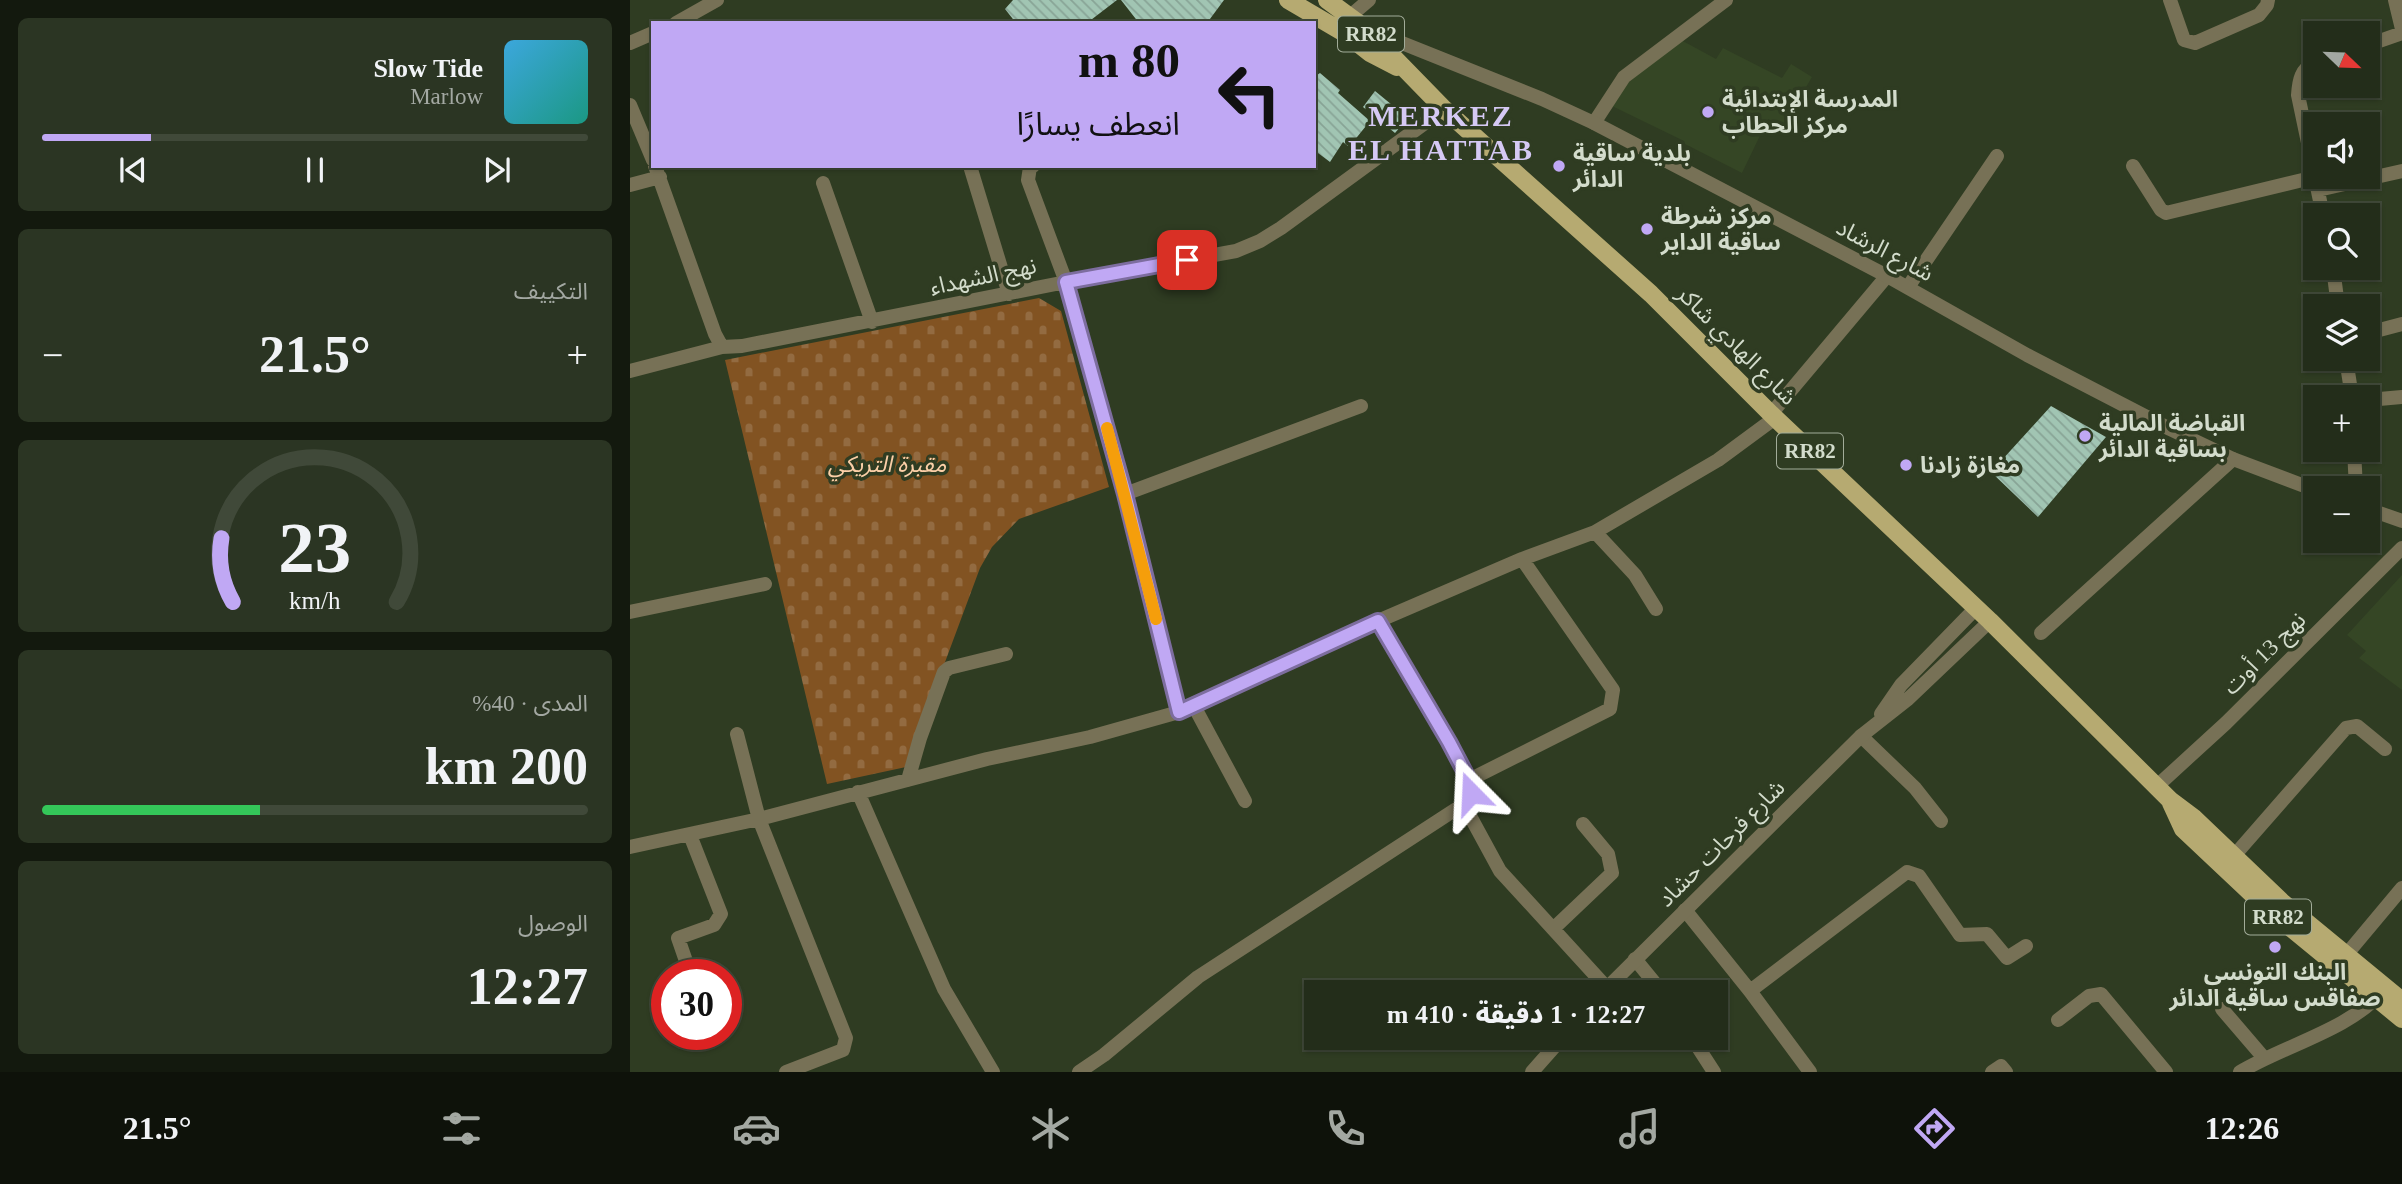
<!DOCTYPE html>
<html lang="ar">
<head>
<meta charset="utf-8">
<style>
	:root { --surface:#232d1a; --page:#2b3523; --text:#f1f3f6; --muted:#a3a8a2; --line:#404939; --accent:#c0a8f4 }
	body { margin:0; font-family:"Times New Roman","Noto Sans Arabic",serif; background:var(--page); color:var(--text); direction:rtl; height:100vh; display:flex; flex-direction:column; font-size:26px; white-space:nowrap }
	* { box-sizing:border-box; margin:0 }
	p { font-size:23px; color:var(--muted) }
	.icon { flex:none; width:38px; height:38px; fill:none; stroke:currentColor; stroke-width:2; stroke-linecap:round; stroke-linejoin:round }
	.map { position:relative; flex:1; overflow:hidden; direction:ltr }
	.drawer { display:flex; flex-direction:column; gap:18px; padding:18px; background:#13190e; width:630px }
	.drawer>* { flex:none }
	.banner { position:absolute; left:21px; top:21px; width:665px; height:147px; border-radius:0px; box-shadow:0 2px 5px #0004,0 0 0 2px var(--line); direction:rtl; background:#c0a8f4; color:#111; overflow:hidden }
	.needle { width:46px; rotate:113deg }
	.fabs { position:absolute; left:1673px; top:21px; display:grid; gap:14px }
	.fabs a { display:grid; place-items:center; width:77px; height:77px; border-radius:0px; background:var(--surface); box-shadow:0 2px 5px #0004,0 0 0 2px var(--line); font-size:35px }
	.speed { position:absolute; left:21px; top:959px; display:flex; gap:14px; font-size:35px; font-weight:700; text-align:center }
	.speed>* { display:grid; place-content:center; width:91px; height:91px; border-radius:50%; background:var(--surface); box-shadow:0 2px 5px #0004,0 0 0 2px var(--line); line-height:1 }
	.speed .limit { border:10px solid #d22; background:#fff; color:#111 }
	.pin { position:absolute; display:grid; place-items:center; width:60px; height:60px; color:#fff; margin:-30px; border-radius:14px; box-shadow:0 4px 10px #0006 }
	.me { position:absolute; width:77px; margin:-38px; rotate:339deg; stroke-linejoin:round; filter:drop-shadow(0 0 5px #0008) }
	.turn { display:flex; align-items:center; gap:24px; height:147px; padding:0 21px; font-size:32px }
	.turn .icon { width:91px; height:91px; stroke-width:2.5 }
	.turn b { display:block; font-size:49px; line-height:60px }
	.big { font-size:52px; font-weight:800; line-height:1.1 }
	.drawer .card { flex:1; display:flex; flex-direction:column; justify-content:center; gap:10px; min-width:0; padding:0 24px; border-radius:10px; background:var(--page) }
	.drawer .dial { align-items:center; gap:0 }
	.dial svg { height:182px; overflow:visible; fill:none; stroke:var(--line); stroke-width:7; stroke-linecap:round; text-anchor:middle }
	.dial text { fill:var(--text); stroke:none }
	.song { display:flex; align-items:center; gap:21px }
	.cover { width:84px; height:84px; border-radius:10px; background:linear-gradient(135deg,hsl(200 70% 55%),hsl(170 70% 35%)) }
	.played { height:7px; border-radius:4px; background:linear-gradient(90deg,var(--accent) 20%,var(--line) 20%) }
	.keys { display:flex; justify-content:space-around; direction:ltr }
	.heat { display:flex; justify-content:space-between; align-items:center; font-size:38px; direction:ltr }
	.charge { height:10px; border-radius:5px; background:linear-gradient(90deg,#34c759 40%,var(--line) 0) }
	.trip { position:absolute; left:674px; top:980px; width:424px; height:70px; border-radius:0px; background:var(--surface); box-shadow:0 2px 5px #0004,0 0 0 2px var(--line); font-weight:800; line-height:70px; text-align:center; direction:rtl }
	.dock { display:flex; height:112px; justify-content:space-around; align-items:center; background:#0e120a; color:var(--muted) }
	.dock .icon { width:49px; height:49px }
	.dock .selected { color:var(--accent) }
	.dock b { font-size:32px; color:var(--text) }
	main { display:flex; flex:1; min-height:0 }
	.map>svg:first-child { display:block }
</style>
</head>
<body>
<main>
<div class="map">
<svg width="1772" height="1072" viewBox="0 0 1772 1072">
	<defs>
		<pattern id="cemetery-stones" width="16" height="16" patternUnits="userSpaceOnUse" patternTransform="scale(1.75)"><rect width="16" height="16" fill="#825322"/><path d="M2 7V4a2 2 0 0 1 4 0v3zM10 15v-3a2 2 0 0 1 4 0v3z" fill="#936b41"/></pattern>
		<pattern id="building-back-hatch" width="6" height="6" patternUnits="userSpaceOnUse" patternTransform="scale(1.75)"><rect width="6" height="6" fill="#a1c5b3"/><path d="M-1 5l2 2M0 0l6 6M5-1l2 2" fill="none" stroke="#88a496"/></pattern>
	</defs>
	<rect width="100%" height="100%" fill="#2f3c22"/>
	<path fill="#354625" d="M 1051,40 L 1086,59 L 1093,48 L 1152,78 L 1161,64 L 1182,77 L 1153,126 L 1138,119 L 1112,173 L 1055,144 L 1054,141 L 982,106 L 990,89 Z
		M 1772,575 L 1772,690 L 1729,658 L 1736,651 L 1717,635 Z"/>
	<path fill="url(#cemetery-stones)" d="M 409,298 L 431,311 L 479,487 L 389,519 L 362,547 L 350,568 L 276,767 L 197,784 L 95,360 Z"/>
	<path fill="url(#building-back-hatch)" d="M 383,0 L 487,0 L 457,23 L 386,23 L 375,9 Z
		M 491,0 L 594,0 L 577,23 L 509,23 Z
		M 684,72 L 687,75 L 690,73 L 710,90 L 708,93 L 740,121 L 719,147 L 713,142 L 700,162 L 684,150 Z
		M 745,91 L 778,118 L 765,133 L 733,107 Z
		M 1421,406 L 1476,437 L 1408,517 L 1361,472 Z"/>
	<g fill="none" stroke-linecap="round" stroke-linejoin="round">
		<path stroke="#777156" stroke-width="14" d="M 1540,0 L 1554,40 L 1565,43 L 1629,15 L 1637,5 L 1638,0
			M 1765,0 L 1772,29
			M 719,17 L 739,0
			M 46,23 L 87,0
			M 0,43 L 23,33
			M 1738,45 L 1772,33
			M 1685,62 C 1671,69 1669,80 1668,95 L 1685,176
			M 0,105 L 23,160
			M 964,123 L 994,77 L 1096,0
			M 25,166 L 85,334 L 92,347 L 112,346 L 436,282 L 606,251 L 630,241 L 651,228 L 814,109
			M 340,166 L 379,294
			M 403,166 L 400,167 L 398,180 L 436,282 L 495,494 L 549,712
			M 1503,166 L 1531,210 L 1536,213 L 1685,177
			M 1686,182 L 1693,215
			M 193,183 L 242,322
			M 0,185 L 30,177
			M 1688,190 L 1772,171
			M 1703,268 L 1708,306
			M 1278,287 L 1367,156
			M 1738,333 L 1772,324
			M 1716,359 L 1722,397
			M 0,371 L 92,347
			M 1738,400 L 1772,397
			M 1141,414 L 1257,276
			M 1724,450 L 1726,488
			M 495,494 L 731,406
			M 965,532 L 1005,575 L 1026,609
			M 0,612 L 135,584
			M 748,621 L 819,742 L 839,780 L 841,793 L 839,814 L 870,871 L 977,988
			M 1411,633 L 1603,459
			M 564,706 L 615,801
			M 107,734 L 129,819 L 216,1038 L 213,1050 L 156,1072
			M 1231,736 L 1285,788 L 1311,821
			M 278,780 L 290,738 L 314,672 L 319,668 L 376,654
			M 839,780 L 980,709 L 983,690 L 892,559
			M 1526,787 L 1596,723 L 1772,548
			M 228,792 L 314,989 L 363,1072
			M 0,847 L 129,819 L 357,759 L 460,737 L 549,712 L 748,621 L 892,559 L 965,532 L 1088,460 L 1145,418
			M 1603,857 L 1716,728 L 1727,726 L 1755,749
			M 1055,910 L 1120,991 L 1180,1072
			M 923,929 L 982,873 L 978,854 L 953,824
			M 1716,955 L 1772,888
			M 1005,959 L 1032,992
			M 57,964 L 48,938 L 84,925 L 91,914 L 60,835
			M 1120,991 L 1277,872 L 1289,876 L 1330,935 L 1357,934 L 1377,958 L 1396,946
			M 1592,1009 L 1634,1058
			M 1428,1020 L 1459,996 L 1471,994 L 1536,1072
			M 1062,1038 L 1084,1072
			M 449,1072 L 474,1055 L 568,977 L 840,800
			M 1362,1072 L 1371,1066 L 1376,1072
			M 1610,1072 C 1653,1046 1721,1029 1751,992"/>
		<path stroke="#777156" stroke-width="14" d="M 737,29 L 912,99 L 964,123 L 1257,276 L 1397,355 L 1540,429 L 1603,459 L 1685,490
			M 1738,509 L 1772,521
			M 1251,714 L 1271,685 L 1346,608
			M 973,992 L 1231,736 L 1278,699 L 1360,621
			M 902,1072 L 932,1038"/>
		<path stroke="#b6aa71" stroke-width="18" d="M 658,0 L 716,34 L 740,53 L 767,67
			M 697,0 L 735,28 L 814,109 L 1021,294 L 1141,414 L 1360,621 L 1540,800 L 1564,818 L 1653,903 L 1772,1001
			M 1541,803 L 1553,829 L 1639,910 L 1772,1019"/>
	</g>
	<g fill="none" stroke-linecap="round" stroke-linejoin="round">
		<g stroke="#7d6d9f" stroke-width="18">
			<path id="route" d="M 557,260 L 436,282 L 495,494 L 549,712 L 748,621 L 819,742 L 839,780 L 841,793"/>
		</g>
		<use href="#route" stroke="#c0a8f4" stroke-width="12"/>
		<path stroke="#f59e0b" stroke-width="12" d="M 477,428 L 526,619"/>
	</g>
	<g fill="#c0a8f4" stroke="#2f3c22" stroke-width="2.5">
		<circle cx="1078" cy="112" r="7"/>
		<circle cx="929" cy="166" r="7"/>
		<circle cx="1017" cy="229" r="7"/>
		<circle cx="1455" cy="436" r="7"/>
		<circle cx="1276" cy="465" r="7"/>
		<circle cx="1645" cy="947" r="7"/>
	</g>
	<g text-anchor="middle" stroke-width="7" stroke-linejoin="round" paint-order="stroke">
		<g fill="#2f3c22" stroke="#a2ac99" stroke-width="2">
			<rect x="708" y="16.5" width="66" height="35" rx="5"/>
			<rect x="1147" y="433.5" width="66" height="35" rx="5"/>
			<rect x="1615" y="899.5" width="66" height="35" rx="5"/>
		</g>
		<g font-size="21" font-weight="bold" fill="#d3dccc">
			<text x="741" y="41">RR82</text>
			<text x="1180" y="458">RR82</text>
			<text x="1648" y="924">RR82</text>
		</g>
		<g font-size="23" font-weight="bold" fill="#d3dccc" stroke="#2f3c22" text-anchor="start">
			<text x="1092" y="107">المدرسة الإبتدائية<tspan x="1092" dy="26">مركز الحطاب</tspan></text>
			<text x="943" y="161">بلدية ساقية<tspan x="943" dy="26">الدائر</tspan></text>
			<text x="1031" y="224">مركز شرطة<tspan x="1031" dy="26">ساقية الداير</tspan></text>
			<text x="1469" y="431">القباضة المالية<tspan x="1469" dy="26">بساقية الدائر</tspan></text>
			<text x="1290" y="473">مغازة زادنا</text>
			<text x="1645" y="980" text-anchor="middle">البنك التونسي<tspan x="1645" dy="26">صفاقس ساقية الدائر</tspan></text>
		</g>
		<g font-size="23" fill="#d3dccc" stroke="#2f3c22">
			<text transform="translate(1255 250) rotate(28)" y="8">شارع الرشاد</text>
			<text transform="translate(353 276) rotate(-12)" y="8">نهج الشهداء</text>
			<text transform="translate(1107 345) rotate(45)" y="8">شارع الهادي شاكر</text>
			<text transform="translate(1634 653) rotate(-45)" y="8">نهج 13 أوت</text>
			<text transform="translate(1091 843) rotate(-45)" y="8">شارع فرحات حشاد</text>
		</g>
		<g font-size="23" font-style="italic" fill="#fbcfa7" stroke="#2f3c22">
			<text x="257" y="472">مقبرة التريكي</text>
		</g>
		<g font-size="30" font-weight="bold" letter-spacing="2" fill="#d5c9f4" stroke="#2f3c22">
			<text x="811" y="126">MERKEZ<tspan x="811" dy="34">EL HATTAB</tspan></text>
		</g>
	</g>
</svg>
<div class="fabs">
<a><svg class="needle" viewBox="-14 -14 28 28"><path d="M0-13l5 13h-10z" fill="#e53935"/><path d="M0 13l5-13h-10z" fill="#a3a8a2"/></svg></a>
<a><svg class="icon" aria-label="sound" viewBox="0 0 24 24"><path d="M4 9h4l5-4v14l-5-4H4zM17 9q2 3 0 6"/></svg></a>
<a><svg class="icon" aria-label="search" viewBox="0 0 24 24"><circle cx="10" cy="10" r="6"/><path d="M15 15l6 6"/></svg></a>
<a><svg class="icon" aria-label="layers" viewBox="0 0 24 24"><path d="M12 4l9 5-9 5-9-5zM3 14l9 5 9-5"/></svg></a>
<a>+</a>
<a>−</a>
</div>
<div class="speed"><div class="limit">30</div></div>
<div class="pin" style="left:557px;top:260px;background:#d93025"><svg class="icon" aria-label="arrive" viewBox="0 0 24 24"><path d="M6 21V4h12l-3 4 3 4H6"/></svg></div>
<svg class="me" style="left:841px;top:793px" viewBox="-20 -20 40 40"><path d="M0-17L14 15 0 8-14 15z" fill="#c0a8f4" stroke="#fff" stroke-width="4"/></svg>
<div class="trip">12:27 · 1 دقيقة · 410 m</div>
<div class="banner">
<div class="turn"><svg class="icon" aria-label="left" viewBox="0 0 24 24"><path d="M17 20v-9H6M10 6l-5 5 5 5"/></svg><div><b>80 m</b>انعطف يسارًا</div></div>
</div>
</div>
<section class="drawer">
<div class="card">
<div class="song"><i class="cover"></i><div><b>Slow Tide</b><p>Marlow</p></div></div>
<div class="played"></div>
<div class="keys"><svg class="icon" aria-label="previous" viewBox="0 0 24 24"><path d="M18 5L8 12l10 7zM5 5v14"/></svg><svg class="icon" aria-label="pause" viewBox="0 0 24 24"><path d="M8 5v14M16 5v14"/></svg><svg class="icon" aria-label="next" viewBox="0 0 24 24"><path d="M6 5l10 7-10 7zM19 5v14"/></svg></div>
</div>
<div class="card"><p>التكييف</p>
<div class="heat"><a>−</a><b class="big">21.5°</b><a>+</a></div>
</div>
<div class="card dial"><svg viewBox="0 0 100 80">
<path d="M14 69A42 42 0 1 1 86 69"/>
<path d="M14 69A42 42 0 0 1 9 41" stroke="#c0a8f4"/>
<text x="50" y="56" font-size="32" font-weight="700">23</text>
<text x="50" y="72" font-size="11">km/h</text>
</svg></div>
<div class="card"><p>المدى · 40%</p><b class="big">200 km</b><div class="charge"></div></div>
<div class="card"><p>الوصول</p><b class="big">12:27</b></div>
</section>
</main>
<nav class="dock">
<b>12:26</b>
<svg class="icon selected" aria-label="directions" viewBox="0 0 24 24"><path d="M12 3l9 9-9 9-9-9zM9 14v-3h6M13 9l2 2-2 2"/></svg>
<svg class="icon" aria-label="music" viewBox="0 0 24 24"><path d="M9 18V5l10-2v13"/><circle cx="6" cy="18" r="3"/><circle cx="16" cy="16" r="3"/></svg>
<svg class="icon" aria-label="phone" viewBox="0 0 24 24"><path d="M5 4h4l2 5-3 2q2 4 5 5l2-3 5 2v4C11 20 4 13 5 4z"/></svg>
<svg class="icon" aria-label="climate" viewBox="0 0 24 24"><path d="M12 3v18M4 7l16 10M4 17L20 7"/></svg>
<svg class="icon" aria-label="car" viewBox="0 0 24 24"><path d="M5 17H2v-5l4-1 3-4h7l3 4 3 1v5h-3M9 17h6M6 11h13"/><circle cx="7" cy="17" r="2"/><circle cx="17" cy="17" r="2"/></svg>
<svg class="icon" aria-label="filters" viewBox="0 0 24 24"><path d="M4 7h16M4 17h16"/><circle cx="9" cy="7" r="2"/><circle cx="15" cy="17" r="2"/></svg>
<b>21.5°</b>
</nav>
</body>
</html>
